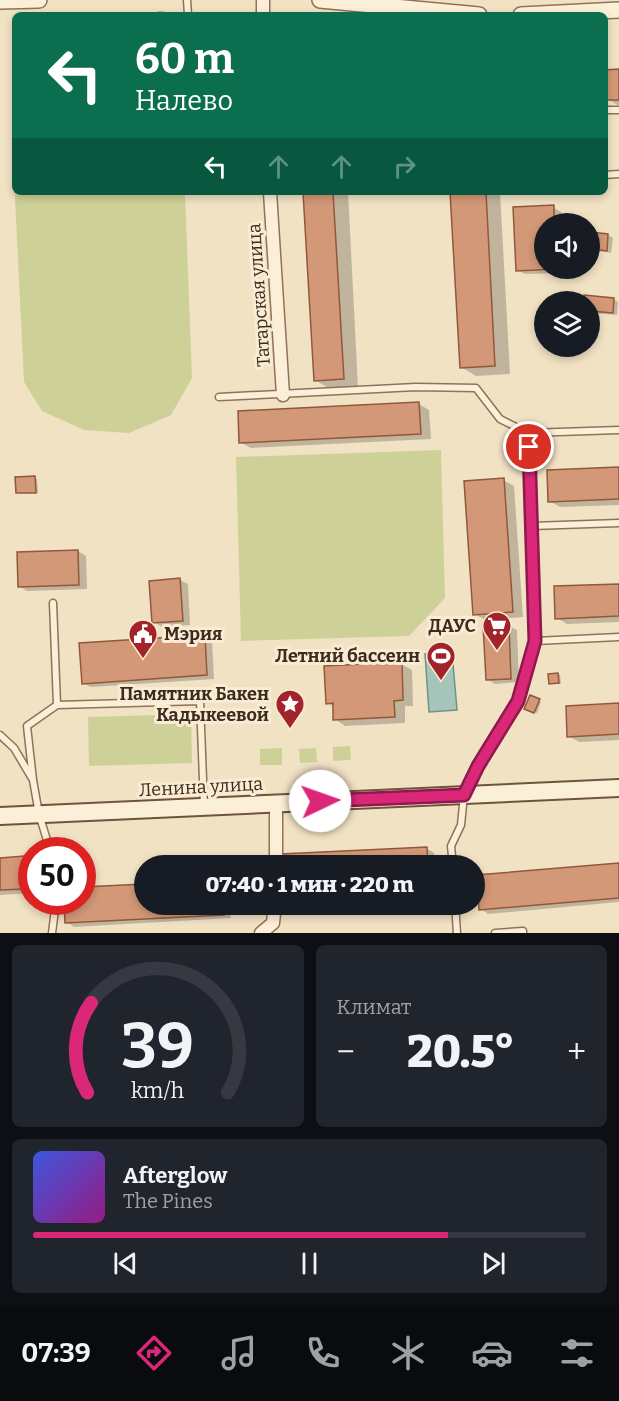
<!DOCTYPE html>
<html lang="ru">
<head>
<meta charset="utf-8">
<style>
	:root { --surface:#171b24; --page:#20242c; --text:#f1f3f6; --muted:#9ea1a6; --line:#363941; --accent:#db2777 }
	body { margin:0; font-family:Bitter,serif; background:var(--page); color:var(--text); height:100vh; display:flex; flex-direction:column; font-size:22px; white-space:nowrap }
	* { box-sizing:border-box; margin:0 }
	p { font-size:20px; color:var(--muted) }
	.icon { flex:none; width:33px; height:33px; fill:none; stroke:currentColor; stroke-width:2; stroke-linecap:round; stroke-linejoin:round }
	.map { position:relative; height:933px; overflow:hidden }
	.drawer { display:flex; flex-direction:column; gap:12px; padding:12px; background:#0d0f14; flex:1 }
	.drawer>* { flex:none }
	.guide { position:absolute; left:12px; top:12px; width:596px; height:183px; border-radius:9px; box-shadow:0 3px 9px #0003; background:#0b6e4f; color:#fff; overflow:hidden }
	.fabs { position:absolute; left:534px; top:213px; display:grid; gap:12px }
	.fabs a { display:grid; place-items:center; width:66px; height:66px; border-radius:50%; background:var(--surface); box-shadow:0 3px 9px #0003; font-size:30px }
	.speed { position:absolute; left:18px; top:837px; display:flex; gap:12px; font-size:30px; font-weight:700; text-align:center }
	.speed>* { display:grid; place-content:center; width:78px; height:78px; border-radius:50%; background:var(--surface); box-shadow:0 3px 9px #0003; line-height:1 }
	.speed .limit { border:9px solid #d22; background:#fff; color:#111 }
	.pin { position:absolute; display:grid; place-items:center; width:51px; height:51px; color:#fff; margin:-26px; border:3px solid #fff; border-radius:50%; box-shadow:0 2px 6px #0007 }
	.me { position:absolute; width:66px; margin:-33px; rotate:87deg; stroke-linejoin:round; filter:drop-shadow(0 0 4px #0008) }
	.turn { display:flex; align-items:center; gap:21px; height:126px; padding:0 24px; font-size:27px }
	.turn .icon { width:78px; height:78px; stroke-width:2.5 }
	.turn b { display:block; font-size:42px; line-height:51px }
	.lanes { display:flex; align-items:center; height:57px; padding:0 24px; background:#0003; justify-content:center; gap:30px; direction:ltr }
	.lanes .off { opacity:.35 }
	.big { font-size:45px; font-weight:800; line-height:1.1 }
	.drawer .card { flex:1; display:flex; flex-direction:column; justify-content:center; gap:9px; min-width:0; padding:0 21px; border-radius:9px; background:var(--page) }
	.drawer .dial { align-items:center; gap:0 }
	.dial svg { height:156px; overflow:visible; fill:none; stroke:var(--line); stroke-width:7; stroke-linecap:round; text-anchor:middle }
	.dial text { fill:var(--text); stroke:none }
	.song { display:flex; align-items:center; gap:18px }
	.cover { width:72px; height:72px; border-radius:9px; background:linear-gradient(135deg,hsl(230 70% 55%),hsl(310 70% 35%)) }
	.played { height:6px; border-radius:3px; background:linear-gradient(90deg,var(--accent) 75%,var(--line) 75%) }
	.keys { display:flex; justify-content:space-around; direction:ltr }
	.heat { display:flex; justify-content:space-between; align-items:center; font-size:33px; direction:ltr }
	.drawer .tiles { flex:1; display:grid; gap:12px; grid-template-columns:1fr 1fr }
	.card:last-child { grid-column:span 2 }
	.trip { position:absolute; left:134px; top:855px; width:351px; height:60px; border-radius:30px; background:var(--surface); box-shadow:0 3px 9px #0003; font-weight:800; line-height:60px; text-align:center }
	.tab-bar { display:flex; height:96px; justify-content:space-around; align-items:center; background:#090b0e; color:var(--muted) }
	.tab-bar .icon { width:42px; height:42px }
	.tab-bar .on { color:var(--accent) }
	.tab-bar b { font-size:27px; color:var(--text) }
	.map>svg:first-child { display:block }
</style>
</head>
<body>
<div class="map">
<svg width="619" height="933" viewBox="0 0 619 933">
	<rect width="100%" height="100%" fill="#f2e2c4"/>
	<path fill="#ced197" d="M 15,155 L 15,192 L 185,192 L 192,378 L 171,415 L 129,433 L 84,430 L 42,411 L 24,382 L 13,158 Z
		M 441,450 L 445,598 L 409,636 L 241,641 L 236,457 Z
		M 191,714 L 192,763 L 89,766 L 88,717 Z
		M 350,746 L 351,760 L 333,761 L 333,747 Z
		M 282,748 L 282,765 L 260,765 L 260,749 Z
		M 316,748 L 317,762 L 300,763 L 299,749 Z"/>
	<path fill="#a6c5ba" stroke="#6c9488" stroke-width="1.5" d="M 452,652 L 457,710 L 429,712 L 425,654 Z"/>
	<path fill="#0003" d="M 158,11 L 164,11 L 166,15 L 158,15 Z
		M 619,71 L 619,106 L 608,99 Z
		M 305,192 L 348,192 L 358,387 L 330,389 L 315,380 Z
		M 452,192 L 500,192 L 510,374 L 476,376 L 461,367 Z
		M 553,207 L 561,212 L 562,224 L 544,224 L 544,268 L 564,268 L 564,273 L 525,274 L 517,270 Z
		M 590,234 L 608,235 L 613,238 L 611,253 L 590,249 Z
		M 613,299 L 618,302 L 617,315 L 590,313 L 590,302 Z
		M 419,404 L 429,410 L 431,439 L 251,448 L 240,442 Z
		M 619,468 L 619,505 L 560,507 L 549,501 Z
		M 35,478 L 37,479 L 38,493 L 17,492 Z
		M 503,480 L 514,486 L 523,617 L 485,620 L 475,614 Z
		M 78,551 L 86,556 L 87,589 L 27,591 L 19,586 Z
		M 180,580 L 188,584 L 190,625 L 162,627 L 154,622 Z
		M 619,585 L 619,622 L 567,624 L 557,618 Z
		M 509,626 L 517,630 L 519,682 L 495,684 L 487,679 Z
		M 204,637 L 212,641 L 214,679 L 91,687 L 83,683 Z
		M 401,664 L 412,670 L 413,706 L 405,706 L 405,723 L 345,726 L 335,719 L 334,707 L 327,703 Z
		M 558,674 L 560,675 L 561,684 L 550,683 Z
		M 531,697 L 541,702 L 537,713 L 526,708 Z
		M 619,704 L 619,740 L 579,742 L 569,736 Z
		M 426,848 L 434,853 L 435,866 L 283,866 Z
		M 23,858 L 31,862 L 32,893 L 0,895 L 0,859 Z
		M 82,863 L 85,864 L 86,888 L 144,885 L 144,904 L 230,904 L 231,918 L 74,927 L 67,922 L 65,902 L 82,902 Z
		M 619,864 L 619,902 L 488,914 L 481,909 Z"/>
	<path fill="#d39877" stroke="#90583c" stroke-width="1.5" d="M 619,69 L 619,100 L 606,100 L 604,70 Z
		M 303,192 L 333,192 L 344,379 L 314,381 Z
		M 450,192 L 486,192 L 495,366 L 460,368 Z
		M 554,205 L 554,224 L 544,224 L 544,268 L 556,269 L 516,271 L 513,207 Z
		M 590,232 L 608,234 L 607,251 L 590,249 Z
		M 584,295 L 614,298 L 613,313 L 590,311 L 590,302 L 583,302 Z
		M 419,402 L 421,434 L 239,443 L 238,411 Z
		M 619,467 L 619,499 L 548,502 L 547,470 Z
		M 35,476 L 36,493 L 16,493 L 15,477 Z
		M 504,478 L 513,612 L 473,615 L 464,481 Z
		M 78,550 L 79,585 L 18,587 L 17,552 Z
		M 180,578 L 183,621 L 152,623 L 149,581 Z
		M 619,584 L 619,616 L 555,619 L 554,586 Z
		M 509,624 L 511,679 L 486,680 L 483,625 Z
		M 205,635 L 207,675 L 82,684 L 79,643 Z
		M 402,662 L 403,700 L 394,701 L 395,717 L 333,720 L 333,703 L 326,704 L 324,666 Z
		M 558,673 L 559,683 L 549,684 L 548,674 Z
		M 530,695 L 540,699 L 534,713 L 524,709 Z
		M 619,703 L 619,734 L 567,737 L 566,706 Z
		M 427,847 L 428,866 L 282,866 L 281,854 Z
		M 24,856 L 26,889 L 0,890 L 0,858 Z
		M 619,863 L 619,898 L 479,910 L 476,875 Z
		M 144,884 L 144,904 L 223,904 L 224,915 L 65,923 L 64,902 L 82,902 L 82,887 Z"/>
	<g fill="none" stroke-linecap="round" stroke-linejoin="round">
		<g stroke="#8f7258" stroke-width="9">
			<path id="service" d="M 187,0 L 188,15
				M 604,110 L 619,110
				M 604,175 L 619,174
				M 219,397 L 416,387 L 476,388 L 500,419 L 528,433 L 619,430
				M 532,526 L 619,523
				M 535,641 L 619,637
				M 57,705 L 200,701 L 204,806
				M 0,735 L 14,748 L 33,780 L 39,814 L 50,850
				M 33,780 L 27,726 L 57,705 L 53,603
				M 453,866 L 451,846 L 461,825 L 464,795 L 478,766 L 518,701 L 535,641 L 528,433
				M 455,904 L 457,933
				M 52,933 L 56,902
				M 495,933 L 523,931 L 523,933"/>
		</g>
		<g stroke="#8f7258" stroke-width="15">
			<path id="minor" d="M 263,0 L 263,15
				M 270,192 L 283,395
				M 276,866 L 276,803
				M 261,933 L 273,923 L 275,904"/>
		</g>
		<g stroke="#8f7258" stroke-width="18">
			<path id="tertiary" d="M 320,0 L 479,15
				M 0,1 L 39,0
				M 521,15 L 619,10"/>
		</g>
		<g stroke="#70533c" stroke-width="20">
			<path id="secondary" d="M 0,816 L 619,788"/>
		</g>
		<use href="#service" stroke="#fcefd8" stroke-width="6"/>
		<use href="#minor" stroke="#fcefd8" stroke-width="12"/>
		<use href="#tertiary" stroke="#fcefd8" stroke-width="15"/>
		<use href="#secondary" stroke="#fcefd8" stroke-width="16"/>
	</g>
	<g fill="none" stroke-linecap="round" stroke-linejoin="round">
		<g stroke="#8e194d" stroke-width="15">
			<path id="route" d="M 320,801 L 464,795 L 478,766 L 518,701 L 535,641 L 529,447"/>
		</g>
		<use href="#route" stroke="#db2777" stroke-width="10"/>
	</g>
	<defs>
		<g id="supermarket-pin" transform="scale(1.5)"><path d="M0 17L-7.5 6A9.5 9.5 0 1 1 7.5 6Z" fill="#a3232b" stroke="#f9ecd4"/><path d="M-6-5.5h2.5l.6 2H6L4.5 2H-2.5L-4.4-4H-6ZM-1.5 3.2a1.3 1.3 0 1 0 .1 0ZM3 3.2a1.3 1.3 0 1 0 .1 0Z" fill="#fff"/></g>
		<g id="civic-pin" transform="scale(1.5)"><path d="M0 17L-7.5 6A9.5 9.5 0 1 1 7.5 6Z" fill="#a3232b" stroke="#f9ecd4"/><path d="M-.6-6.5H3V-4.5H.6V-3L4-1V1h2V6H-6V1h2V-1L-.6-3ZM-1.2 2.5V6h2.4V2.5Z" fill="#fff"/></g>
		<g id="stadium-pin" transform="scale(1.5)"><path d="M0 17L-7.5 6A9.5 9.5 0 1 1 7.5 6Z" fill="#a3232b" stroke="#f9ecd4"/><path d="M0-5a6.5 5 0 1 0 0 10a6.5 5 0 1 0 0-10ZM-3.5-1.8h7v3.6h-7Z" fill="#fff"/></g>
		<g id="sight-pin" transform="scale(1.5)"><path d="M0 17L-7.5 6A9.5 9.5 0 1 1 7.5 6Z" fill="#a3232b" stroke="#f9ecd4"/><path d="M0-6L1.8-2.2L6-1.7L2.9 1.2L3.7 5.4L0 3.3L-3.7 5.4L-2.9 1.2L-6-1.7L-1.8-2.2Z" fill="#fff"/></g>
	</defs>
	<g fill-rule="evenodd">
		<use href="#supermarket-pin" x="497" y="626"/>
		<use href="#civic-pin" x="143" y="634"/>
		<use href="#stadium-pin" x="441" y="656"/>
		<use href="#sight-pin" x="290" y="704"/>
	</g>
	<g text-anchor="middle" stroke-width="6" stroke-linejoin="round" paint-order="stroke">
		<g font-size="18" fill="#3d2b1e" stroke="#f9ecd4">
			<text transform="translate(259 295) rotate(-94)" y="6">Татарская улица</text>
			<text transform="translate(201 787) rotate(-3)" y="6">Ленина улица</text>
		</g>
		<g font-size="18" font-weight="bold" fill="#3d2b1e" stroke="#f9ecd4" text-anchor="end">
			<text x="476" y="632">ДАУС</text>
			<text x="164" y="640" text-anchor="start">Мэрия</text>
			<text x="420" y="662">Летний бассеин</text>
			<text x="269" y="700">Памятник Бакен<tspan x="269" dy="21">Кадыкеевой</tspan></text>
		</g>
	</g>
</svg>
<div class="fabs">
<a><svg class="icon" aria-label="sound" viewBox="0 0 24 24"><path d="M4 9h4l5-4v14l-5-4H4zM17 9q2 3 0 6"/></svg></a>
<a><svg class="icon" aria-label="layers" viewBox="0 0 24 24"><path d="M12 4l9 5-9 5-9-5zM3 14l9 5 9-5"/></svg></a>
</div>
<div class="speed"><div class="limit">50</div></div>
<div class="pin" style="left:529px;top:447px;background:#d93025"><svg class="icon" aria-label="arrive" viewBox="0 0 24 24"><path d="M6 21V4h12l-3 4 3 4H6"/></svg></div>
<svg class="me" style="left:320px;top:801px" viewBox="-20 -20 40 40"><circle r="19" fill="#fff"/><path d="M0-13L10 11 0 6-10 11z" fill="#db2777"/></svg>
<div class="trip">07:40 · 1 мин · 220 m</div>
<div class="guide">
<div class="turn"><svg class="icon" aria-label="left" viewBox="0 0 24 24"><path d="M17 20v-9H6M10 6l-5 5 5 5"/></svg><div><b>60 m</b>Налево</div></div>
<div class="lanes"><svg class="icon" aria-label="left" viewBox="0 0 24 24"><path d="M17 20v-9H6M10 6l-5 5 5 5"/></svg><svg class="icon off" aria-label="ahead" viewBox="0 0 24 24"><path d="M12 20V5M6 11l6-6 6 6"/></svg><svg class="icon off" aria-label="ahead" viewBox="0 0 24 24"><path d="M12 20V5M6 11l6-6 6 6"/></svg><svg class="icon off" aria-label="right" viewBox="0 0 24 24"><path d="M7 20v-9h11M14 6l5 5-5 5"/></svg></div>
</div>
</div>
<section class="drawer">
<div class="tiles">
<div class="card dial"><svg viewBox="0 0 100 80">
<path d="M14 69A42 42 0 1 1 86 69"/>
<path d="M14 69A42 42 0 0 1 16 23" stroke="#db2777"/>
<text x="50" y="56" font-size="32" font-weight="700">39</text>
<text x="50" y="72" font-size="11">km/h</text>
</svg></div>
<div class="card"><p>Климат</p>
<div class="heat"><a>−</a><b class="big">20.5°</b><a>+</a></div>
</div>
<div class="card">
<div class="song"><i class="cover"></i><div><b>Afterglow</b><p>The Pines</p></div></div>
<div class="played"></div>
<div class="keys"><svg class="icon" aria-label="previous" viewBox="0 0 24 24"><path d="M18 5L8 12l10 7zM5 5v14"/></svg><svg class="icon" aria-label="pause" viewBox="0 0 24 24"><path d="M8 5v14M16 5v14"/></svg><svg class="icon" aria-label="next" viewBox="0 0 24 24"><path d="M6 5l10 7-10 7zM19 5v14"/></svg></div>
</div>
</div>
</section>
<nav class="tab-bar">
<b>07:39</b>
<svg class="icon on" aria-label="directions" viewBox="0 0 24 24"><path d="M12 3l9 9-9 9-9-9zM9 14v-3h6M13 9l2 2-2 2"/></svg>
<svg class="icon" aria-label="music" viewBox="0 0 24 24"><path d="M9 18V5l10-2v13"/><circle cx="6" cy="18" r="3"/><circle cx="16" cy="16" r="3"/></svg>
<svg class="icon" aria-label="phone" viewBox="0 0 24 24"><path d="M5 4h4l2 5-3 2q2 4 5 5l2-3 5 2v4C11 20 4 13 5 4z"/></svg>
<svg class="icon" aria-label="climate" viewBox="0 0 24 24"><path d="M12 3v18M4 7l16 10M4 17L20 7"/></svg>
<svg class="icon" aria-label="car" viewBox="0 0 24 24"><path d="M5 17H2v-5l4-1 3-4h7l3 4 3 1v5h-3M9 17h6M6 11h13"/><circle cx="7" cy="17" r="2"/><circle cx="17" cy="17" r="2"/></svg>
<svg class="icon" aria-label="filters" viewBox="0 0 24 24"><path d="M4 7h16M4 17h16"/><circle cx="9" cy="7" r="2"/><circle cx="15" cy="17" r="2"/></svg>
</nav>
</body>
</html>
